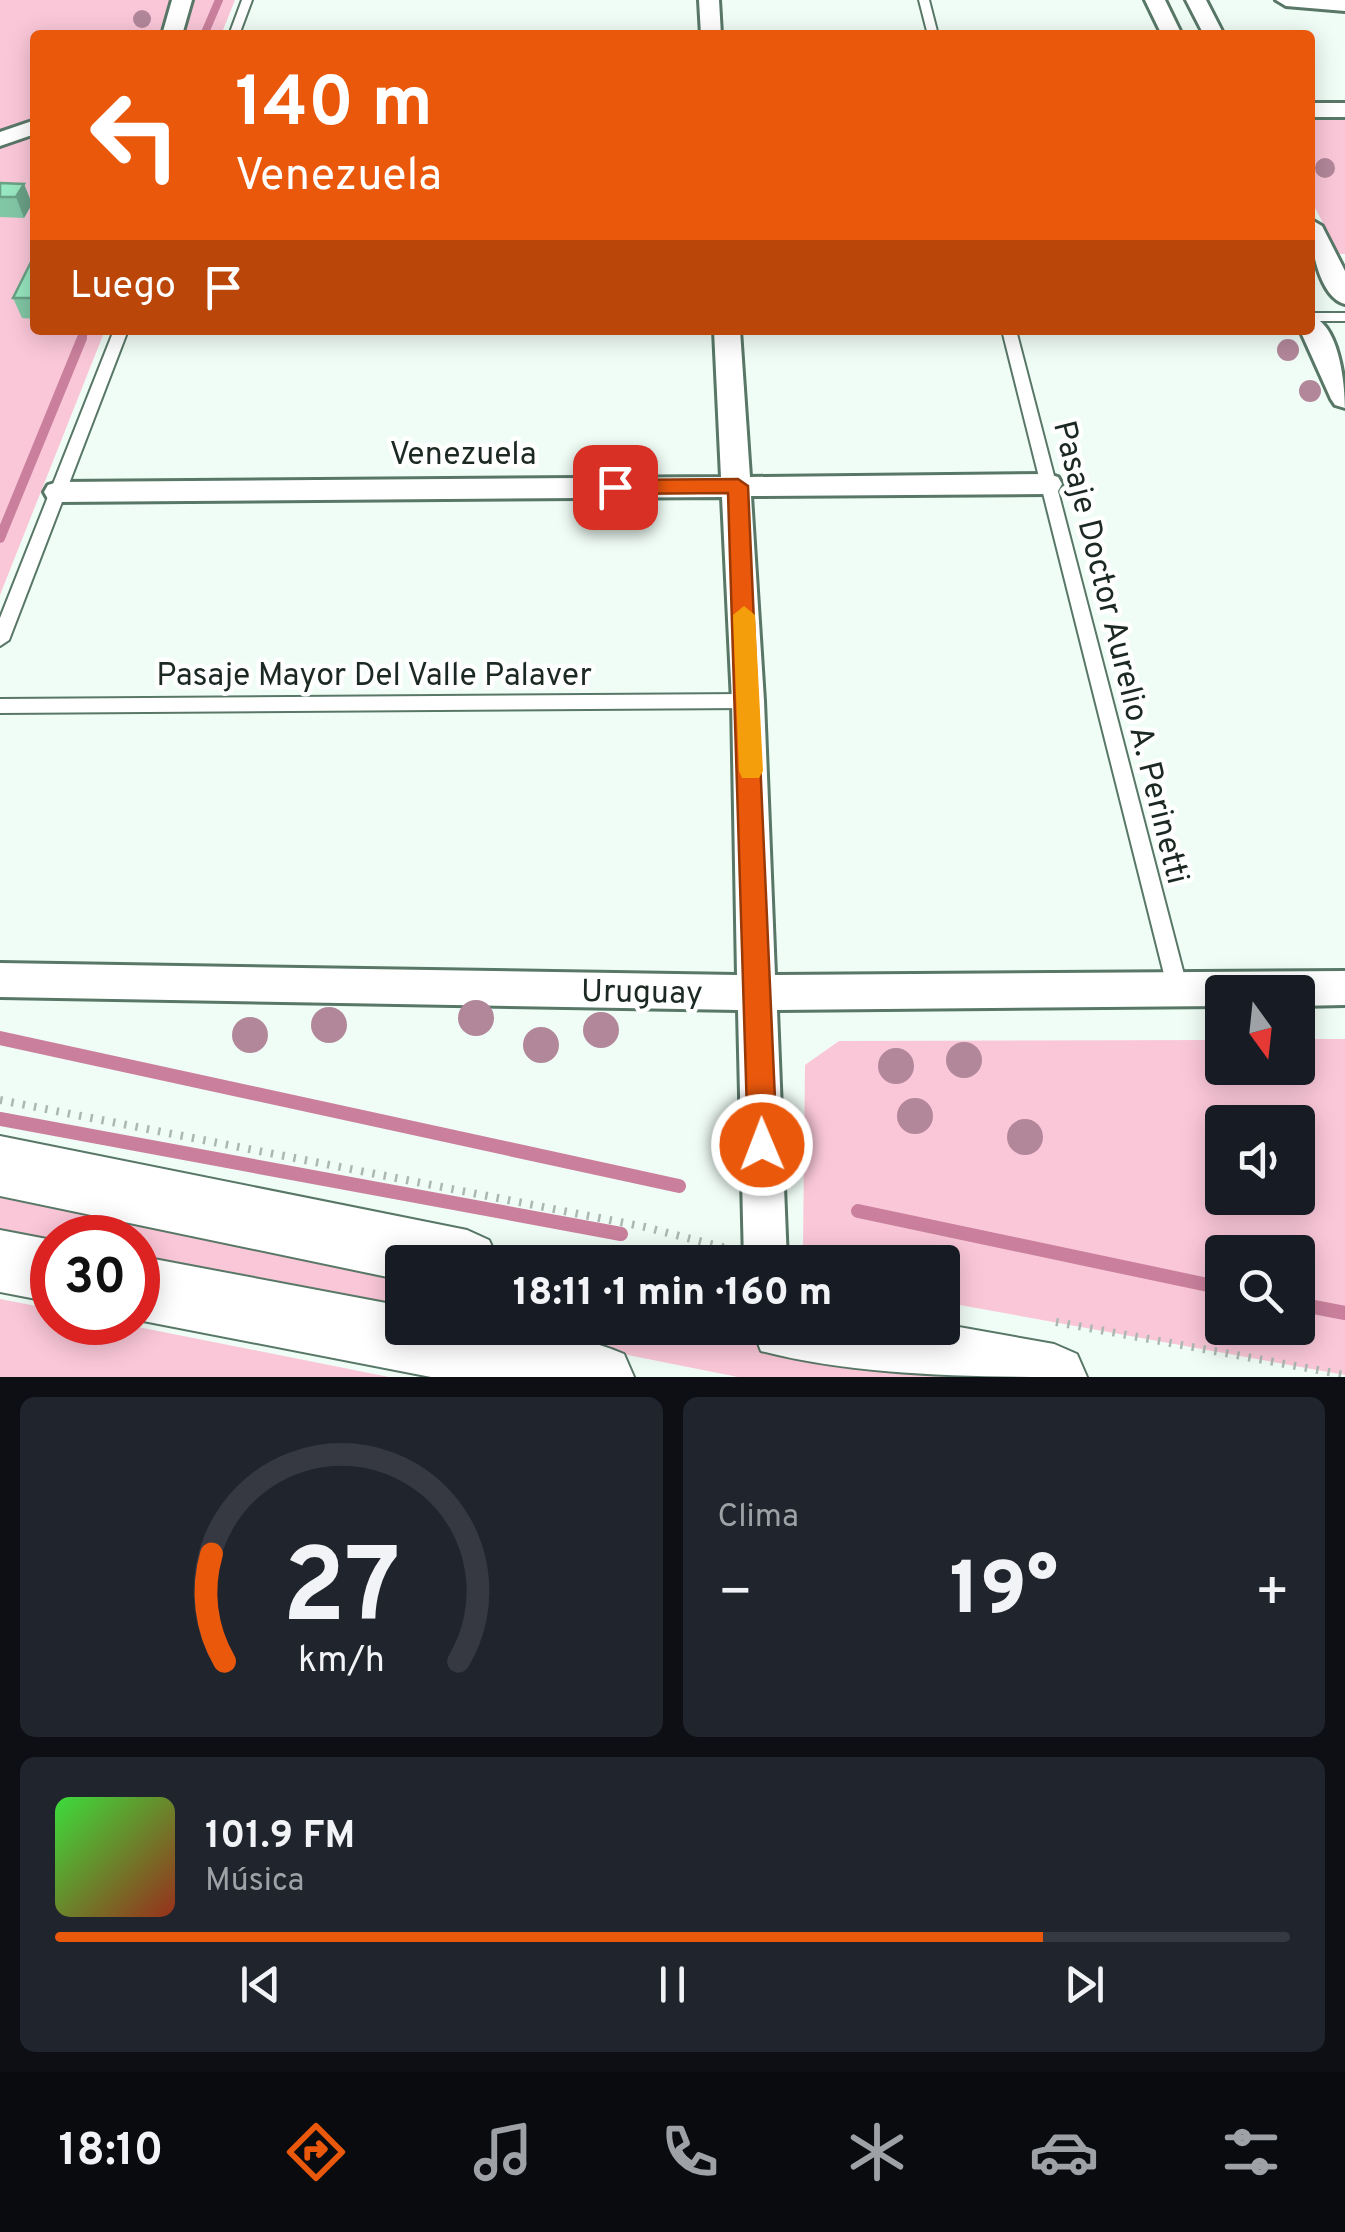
<!DOCTYPE html>
<html lang="es">
<head>
<meta charset="utf-8">
<style>
	:root { --surface:#171b24; --page:#20242c; --text:#f1f3f6; --muted:#9ea1a6; --line:#363941; --accent:#ea580c }
	body { margin:0; font-family:Overpass,sans-serif; background:var(--page); color:var(--text); height:100vh; display:flex; flex-direction:column; font-size:38px; white-space:nowrap }
	* { box-sizing:border-box; margin:0 }
	p { font-size:32px; color:var(--muted) }
	.icon { flex:none; width:55px; height:55px; fill:none; stroke:currentColor; stroke-width:2; stroke-linecap:round; stroke-linejoin:round }
	.map { position:relative; height:1377px; overflow:hidden }
	.details { display:flex; flex-direction:column; gap:20px; padding:20px; background:#0d0f14; flex:1 }
	.details>* { flex:none }
	.banner { position:absolute; left:30px; top:30px; width:1285px; height:305px; border-radius:10px; box-shadow:0 5px 25px #0003; background:#ea580c; color:#fff; overflow:hidden }
	.needle { width:65px; rotate:165deg }
	.tools { position:absolute; left:1205px; top:975px; display:grid; gap:20px }
	.tools a { display:grid; place-items:center; width:110px; height:110px; border-radius:10px; background:var(--surface); box-shadow:0 5px 25px #0003; font-size:50px }
	.speed { position:absolute; left:30px; top:1215px; display:flex; gap:20px; font-size:50px; font-weight:700; text-align:center }
	.speed>* { display:grid; place-content:center; width:130px; height:130px; border-radius:50%; background:var(--surface); box-shadow:0 5px 25px #0003; line-height:1 }
	.speed .limit { border:15px solid #d22; background:#fff; color:#111 }
	.pin { position:absolute; display:grid; place-items:center; width:85px; height:85px; color:#fff; margin:-42px; border-radius:20px; box-shadow:0 5px 15px #0006 }
	.me { position:absolute; width:110px; margin:-55px; rotate:359deg; stroke-linejoin:round; filter:drop-shadow(0 0 8px #0008) }
	.turn { display:flex; align-items:center; gap:35px; height:210px; padding:0 40px; font-size:45px }
	.turn .icon { width:130px; height:130px; stroke-width:2.5 }
	.turn b { display:block; font-size:70px; line-height:85px }
	.then { display:flex; align-items:center; height:95px; padding:0 40px; background:#0003; gap:20px; font-size:38px }
	.big { font-size:75px; font-weight:800; line-height:1.1 }
	.details .widget { flex:1; display:flex; flex-direction:column; justify-content:center; gap:15px; min-width:0; padding:0 35px; border-radius:15px; background:var(--page) }
	.details .dial { align-items:center; gap:0 }
	.dial svg { height:260px; overflow:visible; fill:none; stroke:var(--line); stroke-width:7; stroke-linecap:round; text-anchor:middle }
	.dial text { fill:var(--text); stroke:none }
	.song { display:flex; align-items:center; gap:30px }
	.cover { width:120px; height:120px; border-radius:15px; background:linear-gradient(135deg,hsl(120 70% 55%),hsl(10 70% 35%)) }
	.played { height:10px; border-radius:5px; background:linear-gradient(90deg,var(--accent) 80%,var(--line) 80%) }
	.keys { display:flex; justify-content:space-around; direction:ltr }
	.heat { display:flex; justify-content:space-between; align-items:center; font-size:55px; direction:ltr }
	.details .tiles { flex:1; display:grid; gap:20px; grid-template-columns:1fr 1fr }
	.widget:last-child { grid-column:span 2 }
	.trip { position:absolute; left:385px; top:1245px; width:575px; height:100px; border-radius:10px; background:var(--surface); box-shadow:0 5px 25px #0003; font-weight:800; line-height:100px; text-align:center }
	.tabs { display:flex; height:160px; justify-content:space-around; align-items:center; background:#090b0e; color:var(--muted) }
	.tabs .icon { width:70px; height:70px }
	.tabs .on { color:var(--accent) }
	.tabs b { font-size:45px; color:var(--text) }
	.map>svg:first-child { display:block }
</style>
</head>
<body>
<div class="map">
<svg width="1345" height="1377" viewBox="0 0 1345 1377">
	<rect width="100%" height="100%" fill="#f0fdf6"/>
	<path fill="#fac7d8" fill-rule="evenodd" d="M 0,0 L 235,0 L 221,35 L 35,35 L 35,330 L 105,330 L 0,595 Z
		M 1345,118 L 1345,254 L 1339,254 L 1310,198 L 1310,119 Z
		M 1298,1039 L 1345,1039 L 1345,1375 L 943,1302 L 942,1262 L 813,1262 L 803,1246 L 805,1065 L 839,1041 L 1222,1040 L 1222,1068 L 1298,1068 ZM 1298,1122 L 1298,1198 L 1222,1198 L 1222,1122 ZM 1298,1252 L 1298,1328 L 1222,1328 L 1222,1252 Z
		M 0,1188 L 402,1265 L 402,1309 L 138,1256 L 138,1238 L 52,1239 L 0,1228 Z
		M 0,1299 L 52,1309 L 52,1322 L 118,1323 L 389,1377 L 0,1377 Z
		M 493,1328 L 721,1328 L 970,1377 L 738,1377 Z"/>
	<g fill="none" stroke-linecap="round" stroke-linejoin="round">
		<path stroke="#ca809c" stroke-width="8" d="M 204,35 L 219,0
			M 81,341 L 85,330"/>
		<path stroke="#ca809c" stroke-width="10" d="M 0,538 L 82,338"/>
		<path stroke="#ca809c" stroke-width="14" d="M 0,1038 L 679,1186
			M 0,1119 L 621,1234
			M 858,1211 L 1222,1288
			M 1298,1304 L 1345,1313"/>
		<g stroke="#587767" stroke-width="4">
			<path id="service" d="M 242,0 L 252,0 L 239,35 L 229,35 Z
				M 919,0 L 929,0 L 938,35 L 928,35 Z
				M 1310,313 L 1345,313 L 1345,321 L 1310,321 Z
				M 114,330 L 128,330 L 9,640 L 0,646 L 0,618 Z
				M 1002,330 L 1016,330 L 1188,990 L 1185,997 L 1178,999 L 1171,997 L 1168,990 Z
				M 748,694 L 754,696 L 757,701 L 754,706 L 748,708 L 0,713 L 0,699 Z"/>
		</g>
		<g stroke="#587767" stroke-width="6">
			<path id="minor" d="M 172,0 L 192,0 L 182,35 L 162,35 Z
				M 699,0 L 719,0 L 721,35 L 701,35 Z
				M 1145,0 L 1165,0 L 1182,35 L 1162,35 Z
				M 1186,0 L 1206,0 L 1224,35 L 1204,35 Z
				M 1276,0 L 1345,0 L 1345,11 L 1286,6 Z
				M 1310,103 L 1345,103 L 1345,117 L 1310,117 Z
				M 35,120 L 35,134 L 0,146 L 0,132 Z
				M 1310,219 L 1322,226 L 1345,271 L 1345,304 C 1318,297 1310,242 1310,219 Z
				M 1310,316 C 1339,323 1345,383 1345,408 L 1335,405 L 1331,399 L 1300,330 L 1310,330 Z
				M 714,330 L 740,330 L 750,477 L 1048,474 L 1058,477 L 1062,484 L 1058,491 L 1048,494 L 751,496 L 764,701 L 775,975 L 1345,971 L 1345,1005 L 1298,1006 L 1298,992 L 1222,992 L 1222,1006 L 777,1010 L 787,1262 L 744,1262 L 738,1010 L 0,997 L 0,963 L 737,975 L 732,701 L 722,497 L 58,502 L 48,499 L 44,492 L 48,485 L 58,482 L 721,477 Z"/>
		</g>
		<g stroke="#587767" stroke-width="4">
			<path id="secondary" d="M 0,1136 L 467,1230 L 489,1240 L 499,1262 L 402,1262 L 402,1280 L 0,1196 Z
				M 0,1230 L 52,1240 L 52,1302 L 0,1292 Z
				M 138,1256 L 402,1306 L 402,1328 C 477,1328 554,1324 624,1354 L 634,1377 L 431,1377 L 138,1320 Z
				M 942,1324 L 1054,1344 L 1077,1354 L 1087,1377 C 981,1377 861,1377 761,1351 L 752,1328 L 942,1328 Z"/>
		</g>
		<path stroke="#abb8b1" stroke-width="8" stroke-dasharray="2.5 9" stroke-linecap="butt" d="M 0,1100 L 645,1227 L 726,1248
			M 1056,1322 L 1345,1375"/>
		<use href="#service" fill="#fff" fill-rule="evenodd"/>
		<use href="#minor" fill="#fff" fill-rule="evenodd"/>
		<use href="#secondary" fill="#fff" fill-rule="evenodd"/>
	</g>
	<g fill="#b2879a">
		<circle cx="142" cy="19" r="9"/>
		<circle cx="1325" cy="168" r="10"/>
		<circle cx="1288" cy="350" r="11"/>
		<circle cx="1310" cy="391" r="11"/>
		<circle cx="476" cy="1018" r="18"/>
		<circle cx="329" cy="1025" r="18"/>
		<circle cx="601" cy="1030" r="18"/>
		<circle cx="250" cy="1035" r="18"/>
		<circle cx="541" cy="1045" r="18"/>
		<circle cx="964" cy="1060" r="18"/>
		<circle cx="896" cy="1066" r="18"/>
		<circle cx="915" cy="1116" r="18"/>
		<circle cx="1025" cy="1137" r="18"/>
	</g>
	<path fill="#82c7a5" d="M 0,183 L 24,184 L 32,204 L 24,218 L 0,217 Z
		M 35,260 L 35,319 L 22,318 L 13,298 Z"/>
	<path fill="#6aa286" d="M 24,184 L 32,204 L 24,218 L 16,197 Z"/>
	<path fill="#97e7c0" stroke="#6aa286" stroke-width="2.5" d="M 0,183 L 24,184 L 16,197 L 0,197 Z
		M 32,260 L 35,260 L 35,298 L 13,298 Z"/>
	<path fill="#ea580c" stroke="#983908" stroke-width="2.5" d="M 738,479 L 748,486 L 777,1145 L 772,1155 L 762,1159 L 752,1155 L 748,1145 L 728,493 L 615,494 L 605,487 L 615,480 Z"/>
	<path fill="#f59e0b" d="M 744,606 L 755,615 L 763,771 L 759,778 L 742,778 L 739,771 L 733,615 Z"/>
	<g text-anchor="middle" stroke-width="9" stroke-linejoin="round" paint-order="stroke">
		<g font-size="32" fill="#1c2922" stroke="#fff">
			<text x="463" y="464">Venezuela</text>
			<text transform="translate(1122 652) rotate(76)" y="11">Pasaje Doctor Aurelio A. Perinetti</text>
			<text x="374" y="685">Pasaje Mayor Del Valle Palaver</text>
			<text transform="translate(642 991) rotate(1)" y="11">Uruguay</text>
		</g>
	</g>
</svg>
<div class="tools">
<a><svg class="needle" viewBox="-14 -14 28 28"><path d="M0-13l5 13h-10z" fill="#e53935"/><path d="M0 13l5-13h-10z" fill="#9ea1a6"/></svg></a>
<a><svg class="icon" aria-label="sound" viewBox="0 0 24 24"><path d="M4 9h4l5-4v14l-5-4H4zM17 9q2 3 0 6"/></svg></a>
<a><svg class="icon" aria-label="search" viewBox="0 0 24 24"><circle cx="10" cy="10" r="6"/><path d="M15 15l6 6"/></svg></a>
</div>
<div class="speed"><div class="limit">30</div></div>
<div class="pin" style="left:615px;top:487px;background:#d93025"><svg class="icon" aria-label="arrive" viewBox="0 0 24 24"><path d="M6 21V4h12l-3 4 3 4H6"/></svg></div>
<svg class="me" style="left:762px;top:1145px" viewBox="-20 -20 40 40"><circle r="17" fill="#ea580c" stroke="#fff" stroke-width="3"/><path d="M0-11L8 9 0 5-8 9z" fill="#fff"/></svg>
<div class="trip">18:11 · 1 min · 160 m</div>
<div class="banner">
<div class="turn"><svg class="icon" aria-label="left" viewBox="0 0 24 24"><path d="M17 20v-9H6M10 6l-5 5 5 5"/></svg><div><b>140 m</b>Venezuela</div></div>
<div class="then">Luego<svg class="icon" aria-label="arrive" viewBox="0 0 24 24"><path d="M6 21V4h12l-3 4 3 4H6"/></svg></div>
</div>
</div>
<section class="details">
<div class="tiles">
<div class="widget dial"><svg viewBox="0 0 100 80">
<path d="M14 69A42 42 0 1 1 86 69"/>
<path d="M14 69A42 42 0 0 1 10 36" stroke="#ea580c"/>
<text x="50" y="56" font-size="32" font-weight="700">27</text>
<text x="50" y="72" font-size="11">km/h</text>
</svg></div>
<div class="widget"><p>Clima</p>
<div class="heat"><a>−</a><b class="big">19°</b><a>+</a></div>
</div>
<div class="widget">
<div class="song"><i class="cover"></i><div><b>101.9 FM</b><p>Música</p></div></div>
<div class="played"></div>
<div class="keys"><svg class="icon" aria-label="previous" viewBox="0 0 24 24"><path d="M18 5L8 12l10 7zM5 5v14"/></svg><svg class="icon" aria-label="pause" viewBox="0 0 24 24"><path d="M8 5v14M16 5v14"/></svg><svg class="icon" aria-label="next" viewBox="0 0 24 24"><path d="M6 5l10 7-10 7zM19 5v14"/></svg></div>
</div>
</div>
</section>
<nav class="tabs">
<b>18:10</b>
<svg class="icon on" aria-label="directions" viewBox="0 0 24 24"><path d="M12 3l9 9-9 9-9-9zM9 14v-3h6M13 9l2 2-2 2"/></svg>
<svg class="icon" aria-label="music" viewBox="0 0 24 24"><path d="M9 18V5l10-2v13"/><circle cx="6" cy="18" r="3"/><circle cx="16" cy="16" r="3"/></svg>
<svg class="icon" aria-label="phone" viewBox="0 0 24 24"><path d="M5 4h4l2 5-3 2q2 4 5 5l2-3 5 2v4C11 20 4 13 5 4z"/></svg>
<svg class="icon" aria-label="climate" viewBox="0 0 24 24"><path d="M12 3v18M4 7l16 10M4 17L20 7"/></svg>
<svg class="icon" aria-label="car" viewBox="0 0 24 24"><path d="M5 17H2v-5l4-1 3-4h7l3 4 3 1v5h-3M9 17h6M6 11h13"/><circle cx="7" cy="17" r="2"/><circle cx="17" cy="17" r="2"/></svg>
<svg class="icon" aria-label="filters" viewBox="0 0 24 24"><path d="M4 7h16M4 17h16"/><circle cx="9" cy="7" r="2"/><circle cx="15" cy="17" r="2"/></svg>
</nav>
</body>
</html>
